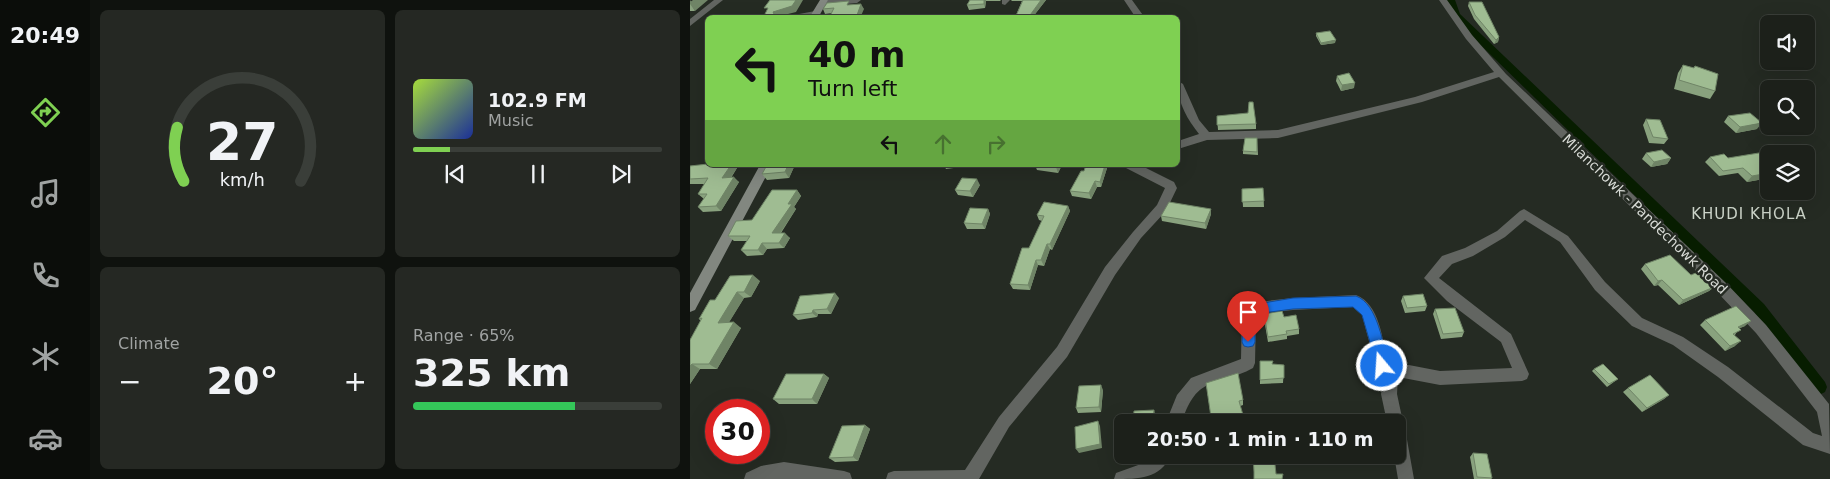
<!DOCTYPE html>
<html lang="en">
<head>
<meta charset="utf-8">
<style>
	:root { --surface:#1c201a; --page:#252823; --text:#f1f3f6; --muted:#a0a3a2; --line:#3a3e39; --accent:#7fd052 }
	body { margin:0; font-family:"DejaVu Sans",sans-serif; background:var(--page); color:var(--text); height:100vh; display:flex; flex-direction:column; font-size:19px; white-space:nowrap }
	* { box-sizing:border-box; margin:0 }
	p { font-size:16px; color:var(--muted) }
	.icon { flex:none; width:28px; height:28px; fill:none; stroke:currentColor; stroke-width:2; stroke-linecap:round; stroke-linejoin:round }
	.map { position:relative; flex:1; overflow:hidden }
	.sheet { display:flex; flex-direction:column; gap:10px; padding:10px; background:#0f120e; width:600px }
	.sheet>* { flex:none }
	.hud { position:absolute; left:15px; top:15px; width:475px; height:152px; border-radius:8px; box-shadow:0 5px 20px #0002,0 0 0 1px var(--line); background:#7fd052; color:#111; overflow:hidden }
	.fabs { position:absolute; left:1070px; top:15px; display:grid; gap:10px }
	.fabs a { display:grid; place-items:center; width:55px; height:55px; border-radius:8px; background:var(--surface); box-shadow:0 5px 20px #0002,0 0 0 1px var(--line); font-size:25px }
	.speed { position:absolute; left:15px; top:399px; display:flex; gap:10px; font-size:25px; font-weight:700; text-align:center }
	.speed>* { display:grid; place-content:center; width:65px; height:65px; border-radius:50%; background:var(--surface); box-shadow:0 5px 20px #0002,0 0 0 1px var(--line); line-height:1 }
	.speed .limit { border:8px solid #d22; background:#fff; color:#111 }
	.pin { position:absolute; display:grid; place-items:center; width:42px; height:42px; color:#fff; margin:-51px -21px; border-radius:50% 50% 50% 0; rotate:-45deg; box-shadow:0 0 5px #0007 }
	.pin .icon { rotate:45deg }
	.me { position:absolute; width:55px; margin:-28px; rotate:342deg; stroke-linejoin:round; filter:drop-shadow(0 0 4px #0008) }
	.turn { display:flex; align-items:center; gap:18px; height:105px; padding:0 20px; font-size:22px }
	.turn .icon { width:65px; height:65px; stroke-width:2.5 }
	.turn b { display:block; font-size:35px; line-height:42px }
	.lanes { display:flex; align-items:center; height:48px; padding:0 20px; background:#0003; justify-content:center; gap:25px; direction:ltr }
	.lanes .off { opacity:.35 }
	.big { font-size:38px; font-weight:700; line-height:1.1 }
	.sheet .card { flex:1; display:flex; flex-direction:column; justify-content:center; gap:8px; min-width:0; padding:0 18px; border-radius:8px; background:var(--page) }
	.sheet .dial { align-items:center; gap:0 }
	.dial svg { height:130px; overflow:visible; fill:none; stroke:var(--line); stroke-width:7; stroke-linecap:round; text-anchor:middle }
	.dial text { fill:var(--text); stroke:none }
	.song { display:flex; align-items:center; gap:15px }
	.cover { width:60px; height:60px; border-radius:8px; background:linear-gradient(135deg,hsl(80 70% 55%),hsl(230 70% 35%)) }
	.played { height:5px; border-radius:2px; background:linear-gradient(90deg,var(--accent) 15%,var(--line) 15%) }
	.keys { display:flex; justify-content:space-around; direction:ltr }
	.heat { display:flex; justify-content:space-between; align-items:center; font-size:28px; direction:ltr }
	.charge { height:8px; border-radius:4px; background:linear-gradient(90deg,#34c759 65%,var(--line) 0) }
	.sheet .tiles { flex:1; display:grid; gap:10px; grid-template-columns:repeat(2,1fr) }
	.trip { position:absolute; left:424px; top:414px; width:292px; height:50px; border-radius:8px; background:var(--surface); box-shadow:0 5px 20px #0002,0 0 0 1px var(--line); font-weight:700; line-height:50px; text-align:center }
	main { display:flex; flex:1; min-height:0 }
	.menu { display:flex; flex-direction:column; width:90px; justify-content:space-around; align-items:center; background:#0b0d0a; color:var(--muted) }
	.menu .icon { width:35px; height:35px }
	.menu .current { color:var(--accent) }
	.menu b { font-size:22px; color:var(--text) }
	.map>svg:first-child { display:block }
</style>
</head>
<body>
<main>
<nav class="menu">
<b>20:49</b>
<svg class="icon current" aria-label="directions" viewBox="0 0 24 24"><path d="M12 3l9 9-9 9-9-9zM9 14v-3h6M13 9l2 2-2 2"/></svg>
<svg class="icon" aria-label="music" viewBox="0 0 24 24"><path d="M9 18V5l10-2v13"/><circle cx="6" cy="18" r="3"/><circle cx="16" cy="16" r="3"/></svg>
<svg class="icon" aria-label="phone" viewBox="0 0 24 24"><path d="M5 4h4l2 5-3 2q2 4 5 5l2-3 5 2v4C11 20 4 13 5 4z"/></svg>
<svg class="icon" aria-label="climate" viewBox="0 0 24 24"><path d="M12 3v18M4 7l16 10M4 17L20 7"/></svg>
<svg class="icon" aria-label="car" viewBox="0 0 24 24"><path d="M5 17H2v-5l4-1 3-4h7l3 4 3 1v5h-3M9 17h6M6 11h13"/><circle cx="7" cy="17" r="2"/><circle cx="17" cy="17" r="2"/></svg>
</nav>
<section class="sheet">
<div class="tiles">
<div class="card dial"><svg viewBox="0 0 100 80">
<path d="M14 69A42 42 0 1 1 86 69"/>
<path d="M14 69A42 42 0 0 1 10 36" stroke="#7fd052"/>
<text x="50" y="56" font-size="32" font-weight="700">27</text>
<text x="50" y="72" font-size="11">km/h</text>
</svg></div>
<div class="card">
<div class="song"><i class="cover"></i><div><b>102.9 FM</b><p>Music</p></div></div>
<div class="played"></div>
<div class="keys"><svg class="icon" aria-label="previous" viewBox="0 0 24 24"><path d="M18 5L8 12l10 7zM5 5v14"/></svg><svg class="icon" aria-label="pause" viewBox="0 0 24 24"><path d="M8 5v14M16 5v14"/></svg><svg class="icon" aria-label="next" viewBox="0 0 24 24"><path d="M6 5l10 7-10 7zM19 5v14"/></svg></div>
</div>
<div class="card"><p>Climate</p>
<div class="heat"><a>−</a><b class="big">20°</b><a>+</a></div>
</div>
<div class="card"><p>Range · 65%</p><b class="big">325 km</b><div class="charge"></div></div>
</div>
</section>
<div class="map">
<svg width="1140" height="479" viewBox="0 0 1140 479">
	<rect width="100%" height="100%" fill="#252b23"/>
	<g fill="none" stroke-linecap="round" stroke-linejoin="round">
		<path fill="#071d00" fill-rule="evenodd" d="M 755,0 L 765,0 L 770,14 L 1074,304 L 1135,382 L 1137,387 L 1135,392 L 1129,395 L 1123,392 L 1064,312 L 762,17 Z"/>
		<path fill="#626561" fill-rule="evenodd" d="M 24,0 L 33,0 L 0,26 L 0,19 Z
			M 138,0 L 171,0 L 167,3 L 133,6 L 129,3 Z
			M 312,0 L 320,0 L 315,5 L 312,4 Z
			M 434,0 L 442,0 L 455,18 L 446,18 Z
			M 749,0 L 757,0 L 782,35 L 816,74 L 1036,283 L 1076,325 L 1139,404 L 1140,454 L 1113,445 L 1028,377 L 983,345 L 942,326 L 905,290 L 870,242 L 835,220 L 815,237 L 783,256 L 762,264 L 749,278 L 821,334 L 839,374 L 837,379 L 832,381 L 750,385 L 708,377 L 707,394 L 713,422 L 710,427 L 714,429 L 716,434 L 724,479 L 708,479 L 704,455 L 708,455 L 708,422 L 697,422 L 691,394 L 694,373 L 687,371 L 672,315 L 663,307 L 603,310 L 566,314 L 565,363 L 563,368 C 526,388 507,374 492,422 L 476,422 L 487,395 L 501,378 L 551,359 L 552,309 L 554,305 L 559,303 L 603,298 L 666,295 C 690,304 692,340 698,361 L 750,371 L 822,368 L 811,342 L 757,301 L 734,278 L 752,256 L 775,248 L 807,231 L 830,211 L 834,209 L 878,236 L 915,282 L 952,318 L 993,337 L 1038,367 L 1123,433 L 1132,436 L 1127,412 L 1066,333 L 1026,291 L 809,77 L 732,102 L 588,138 L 517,140 L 488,149 L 488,141 L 509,134 C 497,119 486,100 488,81 L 493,84 L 509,120 L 519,132 L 588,130 L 725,97 L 804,72 L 776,39 Z
			M 125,11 L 128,12 L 128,16 L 88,18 Z
			M 434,165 L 450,165 L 484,182 L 487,188 L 476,211 L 451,238 L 425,275 L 377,357 L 319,427 L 289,479 L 196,479 L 198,473 L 204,471 L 275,470 L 309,417 L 367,347 L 415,267 L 443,232 L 467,205 L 475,188 L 436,168 Z
			M 464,455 L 481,455 C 470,479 449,479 424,479 L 426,473 L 451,464 Z
			M 94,462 L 154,471 L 160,473 L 162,479 L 54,479 L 56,473 L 71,466 Z"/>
		<path fill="#828780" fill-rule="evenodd" d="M 130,0 L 138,0 L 128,18 L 119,18 Z
			M 70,165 L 82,165 L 5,310 L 0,312 L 0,293 Z"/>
	</g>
	<path fill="#89a27e" d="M 0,0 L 5,11 L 0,11 Z
		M 280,0 L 311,0 L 310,1 L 296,1 L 295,8 L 279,10 L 277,5 Z
		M 321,0 L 356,0 L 342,18 L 325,18 L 332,1 L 322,1 Z
		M 779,2 L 809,37 L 808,42 L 804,44 L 784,19 L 778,6 Z
		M 162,5 L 174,9 L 135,14 L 133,9 Z
		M 626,33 L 645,43 L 631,45 L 626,36 Z
		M 993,65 L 1004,68 L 1005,66 L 1025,91 L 1020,99 L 984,89 L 988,73 Z
		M 647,76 L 664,88 L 651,91 L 646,81 Z
		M 527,116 L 566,124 L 566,129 L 528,130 Z
		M 1038,116 L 1067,129 L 1046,133 L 1034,122 Z
		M 956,119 L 978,139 L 974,144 L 959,143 L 953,125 Z
		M 567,138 L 568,155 L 553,154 L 553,151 Z
		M 956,153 L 981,158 L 977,164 L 961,167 L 952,159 Z
		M 1020,157 L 1038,158 L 1079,178 L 1057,182 L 1048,173 L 1029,176 L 1015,162 Z
		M 18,165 L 46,165 L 45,166 L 47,168 L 41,178 L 49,182 L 31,211 L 13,212 L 8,207 L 14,199 L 8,194 L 15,184 L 0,184 L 0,166 Z
		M 254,165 L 271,165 L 271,167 L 256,169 Z
		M 345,165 L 372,165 L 368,173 L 347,170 Z
		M 396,165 L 418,165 L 411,187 L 407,187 L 401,199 L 382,196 L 380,191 L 394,171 Z
		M 104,167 L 99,178 L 77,180 L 72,174 Z
		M 290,185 L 283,197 L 268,195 L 265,190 Z
		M 573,188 L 574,207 L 553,207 L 552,189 Z
		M 107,190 L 111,196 L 104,207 L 106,209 L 91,233 L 100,238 L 94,248 L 77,249 L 73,255 L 57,256 L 51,250 L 57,241 L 44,241 L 38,236 Z
		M 378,206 L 380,211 L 362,250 L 360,249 L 354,266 L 348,265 L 340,290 L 323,289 L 320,284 L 339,248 L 352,221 L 349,220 L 347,215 Z
		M 298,209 L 300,214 L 295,229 L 277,229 L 274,223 Z
		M 521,214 L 516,229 L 472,221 L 471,216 Z
		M 955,264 L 1001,275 L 1024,287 L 1019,291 L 989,305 L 968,285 L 964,286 L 951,269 Z
		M 70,281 L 61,297 L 54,298 L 39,322 L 51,328 L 27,369 L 10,369 L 0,384 L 0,340 L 11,321 L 9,319 L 25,300 Z
		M 713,296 L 737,306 L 735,311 L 715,313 L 711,301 Z
		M 149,298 L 141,314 L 128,314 L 127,317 L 108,320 L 103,315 Z
		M 745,309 L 774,332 L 772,337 L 751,339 L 743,314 Z
		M 574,314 L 594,317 L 609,329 L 609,334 L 597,336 L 597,339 L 578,342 L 574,319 Z
		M 1015,320 L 1055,326 L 1049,328 L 1045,335 L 1045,346 L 1035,351 L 1010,325 Z
		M 570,361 L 582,364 L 594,365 L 593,383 L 570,384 Z
		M 904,369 L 928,379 L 917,387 L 902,371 Z
		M 134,374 L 139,378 L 127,404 L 89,404 L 83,399 Z
		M 516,383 L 553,400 L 553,405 L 521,417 Z
		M 938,388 L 979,395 L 974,399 L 952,412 L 933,392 Z
		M 413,390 L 411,412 L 388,413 L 386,408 Z
		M 175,425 L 180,429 L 168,461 L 145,462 L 139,458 Z
		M 783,453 L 802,478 L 801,479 L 784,479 L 780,457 Z"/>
	<path fill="#6f8466" d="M 3,0 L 18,0 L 5,11 L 0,4 L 0,2 Z
		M 106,0 L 113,0 L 106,12 L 86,17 L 83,12 Z
		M 294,0 L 296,0 L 296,1 L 295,8 L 294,4 Z
		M 351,0 L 356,0 L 342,18 L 338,18 Z
		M 171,4 L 174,9 L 170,18 L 166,18 Z
		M 809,37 L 808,42 L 804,44 L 806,40 Z
		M 646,40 L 645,43 L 631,45 L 631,43 Z
		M 665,83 L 664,88 L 651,91 L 652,85 Z
		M 1072,123 L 1067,129 L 1046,133 L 1050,127 Z
		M 981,158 L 977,164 L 961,167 L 964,162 Z
		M 41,165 L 46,165 L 45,166 L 47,168 L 37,183 L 32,178 Z
		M 98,165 L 103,165 L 104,167 L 99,178 L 95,172 Z
		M 368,165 L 372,165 L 368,173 L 366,167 Z
		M 415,165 L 418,165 L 411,187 L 410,182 Z
		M 1079,173 L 1079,178 L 1057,182 L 1062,176 Z
		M 44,177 L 49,182 L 31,211 L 26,206 Z
		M 287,179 L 290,185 L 283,197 L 280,191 Z
		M 405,181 L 407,187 L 401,199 L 399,193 Z
		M 107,190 L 111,196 L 104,207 L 106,209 L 87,238 L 82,233 L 98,204 Z
		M 378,206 L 380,211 L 362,250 L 360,244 Z
		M 298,209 L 300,214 L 295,229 L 292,224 Z
		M 521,209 L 521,214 L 516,229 L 515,223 Z
		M 95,233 L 100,238 L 94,248 L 89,243 Z
		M 72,243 L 77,249 L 73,255 L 68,250 Z
		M 357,244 L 360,249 L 354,266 L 351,260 Z
		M 346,260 L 348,265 L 340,290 L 338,285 Z
		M 63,275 L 70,281 L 61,297 L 54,292 Z
		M 972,280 L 968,285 L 964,286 L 968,281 Z
		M 1024,287 L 1019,291 L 989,305 L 993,300 Z
		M 47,292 L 54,298 L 35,329 L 28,323 Z
		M 145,293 L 149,298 L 141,314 L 137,309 Z
		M 123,310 L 128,314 L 127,317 L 122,313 Z
		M 1061,321 L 1055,326 L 1042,332 L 1048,327 Z
		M 44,322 L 51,328 L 27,369 L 19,364 Z
		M 1051,341 L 1045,346 L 1035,351 L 1040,346 Z
		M 2,364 L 10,369 L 0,384 L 0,366 Z
		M 134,374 L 139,378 L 127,404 L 122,399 Z
		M 411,385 L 413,390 L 411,412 L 409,407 Z
		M 979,395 L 974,399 L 952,412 L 957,408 Z
		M 464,410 L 465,414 L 465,422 L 463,422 Z
		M 408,421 L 410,426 L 412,448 L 389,453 L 386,449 Z
		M 175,425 L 180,429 L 168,461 L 163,457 Z"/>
	<path fill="#9fbc92" stroke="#6f8466" d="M 80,0 L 106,0 L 102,6 L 83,12 L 84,14 L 98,14 L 97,18 L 73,18 L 78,8 L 74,8 Z
		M 280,0 L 294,0 L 294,4 L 277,5 Z
		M 333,0 L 351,0 L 338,18 L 325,18 Z
		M 159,1 L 157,5 L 171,4 L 166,18 L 139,18 L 144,8 L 133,9 L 137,3 Z
		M 779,2 L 792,2 L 809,37 L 806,40 L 785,15 Z
		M 640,31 L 646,40 L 631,43 L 626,33 Z
		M 993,65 L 1004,68 L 1005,66 L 1028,74 L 1025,91 L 989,80 Z
		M 659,73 L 665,83 L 652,85 L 647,76 Z
		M 559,102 L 563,102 L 566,124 L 527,125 L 527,116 L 558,113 Z
		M 1060,113 L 1072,123 L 1050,127 L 1038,116 Z
		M 956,119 L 970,120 L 978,139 L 963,137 Z
		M 555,138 L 567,138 L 567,152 L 553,151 Z
		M 972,150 L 981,158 L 964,162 L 956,153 Z
		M 1075,152 L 1079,155 L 1079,173 L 1062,176 L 1053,168 L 1033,171 L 1020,157 L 1034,154 L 1038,158 Z
		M 18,164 L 18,165 L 41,165 L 32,178 L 44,177 L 26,206 L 8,207 L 17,194 L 8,194 L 18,178 L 0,179 L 0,166 Z
		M 77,165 L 98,165 L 95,172 L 72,174 Z
		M 345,165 L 368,165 L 366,167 Z
		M 396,165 L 415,165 L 410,182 L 405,181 L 399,193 L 380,191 L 391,171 L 394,171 Z
		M 272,178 L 287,179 L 280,191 L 265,190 Z
		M 573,188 L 574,201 L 552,202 L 552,189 Z
		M 82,190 L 107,190 L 98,204 L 102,204 L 82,233 L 95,233 L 89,243 L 72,243 L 68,250 L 51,250 L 60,236 L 38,236 L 46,221 L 62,220 Z
		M 354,202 L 378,206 L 360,244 L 357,244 L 351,260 L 346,260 L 338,285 L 320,284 L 332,248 L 339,248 L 354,216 L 347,215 Z
		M 479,202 L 521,209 L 515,223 L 471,216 Z
		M 280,208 L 298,209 L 292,224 L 274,223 Z
		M 980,255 L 1001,275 L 1008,272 L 1024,287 L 993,300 L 972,280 L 968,281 L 955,264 Z
		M 63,275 L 54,292 L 47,292 L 28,323 L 44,322 L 19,364 L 2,364 L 0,366 L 0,340 L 12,318 L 9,319 L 20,300 L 25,300 L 40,276 Z
		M 145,293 L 137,309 L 123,310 L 122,313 L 103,315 L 110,296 Z
		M 733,294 L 737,306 L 717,308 L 713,296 Z
		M 1046,306 L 1061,321 L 1048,327 L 1051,330 L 1043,334 L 1051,341 L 1040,346 L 1015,320 Z
		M 765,308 L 774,332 L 753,334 L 745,309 Z
		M 592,311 L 594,317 L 606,315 L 609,329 L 596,331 L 597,334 L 578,337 L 574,314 Z
		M 570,361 L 583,361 L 582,364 L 594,365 L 594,378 L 570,380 Z
		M 913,364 L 928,379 L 919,384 L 904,369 Z
		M 548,373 L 553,400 L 549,401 L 555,422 L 514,422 L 514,419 L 521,417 L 516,383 Z
		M 96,374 L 134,374 L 122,399 L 83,399 Z
		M 960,375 L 979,395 L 957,408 L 938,388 Z
		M 411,385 L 409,407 L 386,408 L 389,386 Z
		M 464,410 L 463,422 L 443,422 L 444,411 Z
		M 408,421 L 410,444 L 386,449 L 385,427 Z
		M 175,425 L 163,457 L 139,458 L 152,426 Z
		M 783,453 L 797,454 L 802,478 L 787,477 Z
		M 563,455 L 584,455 L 586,474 L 593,474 L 592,479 L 564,479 L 564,472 Z"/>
	<path fill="#1a73e8" stroke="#114b97" d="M 666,296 C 688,304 693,345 699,366 L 697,370 L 692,372 L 688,370 L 672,315 L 663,307 L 603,309 L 565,314 L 565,342 L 563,346 L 558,347 L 554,346 L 552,342 L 553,309 L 555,306 L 603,298 Z"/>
	<g text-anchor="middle" stroke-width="5" stroke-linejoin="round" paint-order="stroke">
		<g font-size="14" fill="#d8dbd6" stroke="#252b23">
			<text transform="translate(955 214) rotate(44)" y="5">Milanchowk - Pandechowk Road</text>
		</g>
		<g font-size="15" letter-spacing="1" fill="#cbd3c8" stroke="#252b23">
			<text x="1059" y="219">KHUDI KHOLA</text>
		</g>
	</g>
</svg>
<div class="fabs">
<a><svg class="icon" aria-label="sound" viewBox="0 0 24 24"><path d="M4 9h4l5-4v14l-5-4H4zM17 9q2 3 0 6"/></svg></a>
<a><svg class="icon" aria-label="search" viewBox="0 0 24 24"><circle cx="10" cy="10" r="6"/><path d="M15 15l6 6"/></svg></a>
<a><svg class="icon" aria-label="layers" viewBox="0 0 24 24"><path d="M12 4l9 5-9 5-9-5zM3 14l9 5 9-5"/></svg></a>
</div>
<div class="speed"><div class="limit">30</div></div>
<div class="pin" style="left:558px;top:342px;background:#d93025"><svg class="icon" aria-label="arrive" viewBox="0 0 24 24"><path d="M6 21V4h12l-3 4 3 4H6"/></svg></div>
<svg class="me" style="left:692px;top:366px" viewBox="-20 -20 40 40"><circle r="17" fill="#1a73e8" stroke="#fff" stroke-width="3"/><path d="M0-11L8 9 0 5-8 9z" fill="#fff"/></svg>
<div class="trip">20:50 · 1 min · 110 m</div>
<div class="hud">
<div class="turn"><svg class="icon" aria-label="left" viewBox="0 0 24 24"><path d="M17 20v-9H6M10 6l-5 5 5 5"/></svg><div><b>40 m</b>Turn left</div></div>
<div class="lanes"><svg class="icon" aria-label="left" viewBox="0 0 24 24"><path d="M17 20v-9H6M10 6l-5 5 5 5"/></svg><svg class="icon off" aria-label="ahead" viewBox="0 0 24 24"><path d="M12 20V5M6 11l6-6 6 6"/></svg><svg class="icon off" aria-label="right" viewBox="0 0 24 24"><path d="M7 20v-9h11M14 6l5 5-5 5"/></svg></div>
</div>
</div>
</main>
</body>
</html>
